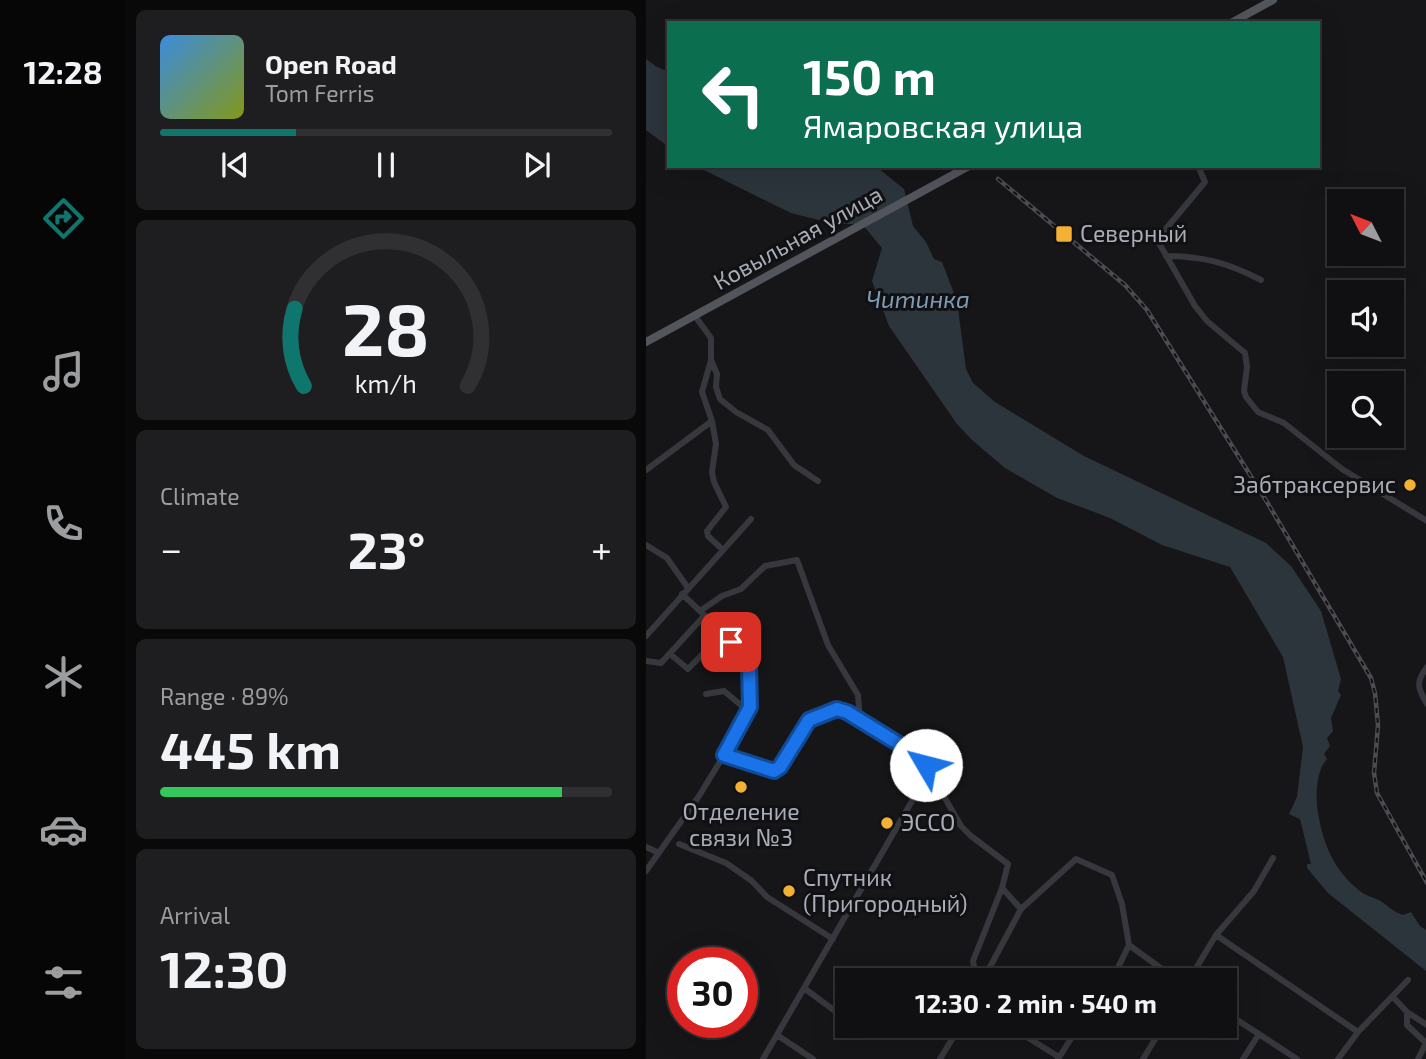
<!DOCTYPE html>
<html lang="en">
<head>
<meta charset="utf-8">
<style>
	:root { --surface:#101012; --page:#1e1e20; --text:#f1f3f6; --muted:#9c9d9f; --line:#303032; --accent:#0f766e }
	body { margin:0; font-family:"Exo 2",sans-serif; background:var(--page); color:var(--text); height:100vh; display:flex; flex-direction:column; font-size:26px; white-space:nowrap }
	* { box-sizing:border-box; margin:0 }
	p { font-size:23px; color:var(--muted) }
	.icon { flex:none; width:38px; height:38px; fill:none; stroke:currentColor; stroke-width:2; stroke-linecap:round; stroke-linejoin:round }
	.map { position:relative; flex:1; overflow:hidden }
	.side { display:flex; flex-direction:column; gap:10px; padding:10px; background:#09090a; width:520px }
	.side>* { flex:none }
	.hud { position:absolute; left:21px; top:21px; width:653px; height:147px; border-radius:0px; box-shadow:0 7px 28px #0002,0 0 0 2px var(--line); background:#0b6e4f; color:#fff; overflow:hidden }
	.needle { width:46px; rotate:312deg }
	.buttons { position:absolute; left:681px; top:189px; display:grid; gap:14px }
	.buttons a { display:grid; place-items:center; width:77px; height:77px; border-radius:0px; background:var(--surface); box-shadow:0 7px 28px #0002,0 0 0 2px var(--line); font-size:35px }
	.speed { position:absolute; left:21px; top:947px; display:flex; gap:14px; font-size:35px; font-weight:700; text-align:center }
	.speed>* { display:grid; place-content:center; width:91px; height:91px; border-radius:50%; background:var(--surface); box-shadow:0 7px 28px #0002,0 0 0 2px var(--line); line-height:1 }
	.speed .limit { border:10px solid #d22; background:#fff; color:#111 }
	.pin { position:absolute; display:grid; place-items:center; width:60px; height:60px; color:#fff; margin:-30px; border-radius:14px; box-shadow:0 4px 10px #0006 }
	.me { position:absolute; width:77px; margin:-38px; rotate:307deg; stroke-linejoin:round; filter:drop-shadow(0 0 5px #0008) }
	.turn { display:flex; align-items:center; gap:24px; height:147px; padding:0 21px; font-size:32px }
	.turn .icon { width:91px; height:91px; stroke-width:2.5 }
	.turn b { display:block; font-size:49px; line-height:60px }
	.big { font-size:52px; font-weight:700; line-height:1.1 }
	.side .card { flex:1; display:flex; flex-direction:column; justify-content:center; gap:10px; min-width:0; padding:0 24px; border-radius:10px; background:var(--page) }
	.side .dial { align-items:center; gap:0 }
	.dial svg { height:182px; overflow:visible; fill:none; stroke:var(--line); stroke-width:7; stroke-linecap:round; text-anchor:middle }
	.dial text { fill:var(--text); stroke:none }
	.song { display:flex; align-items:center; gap:21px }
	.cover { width:84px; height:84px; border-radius:10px; background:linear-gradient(135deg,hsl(210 70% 55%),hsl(70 70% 35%)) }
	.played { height:7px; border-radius:4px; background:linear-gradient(90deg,var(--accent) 30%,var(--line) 30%) }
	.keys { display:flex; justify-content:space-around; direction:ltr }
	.heat { display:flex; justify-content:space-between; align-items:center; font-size:38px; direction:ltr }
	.charge { height:10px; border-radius:5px; background:linear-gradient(90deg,#34c759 89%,var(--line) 0) }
	.trip { position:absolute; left:189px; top:968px; width:402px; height:70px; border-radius:0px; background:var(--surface); box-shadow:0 7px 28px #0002,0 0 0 2px var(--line); font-weight:700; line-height:70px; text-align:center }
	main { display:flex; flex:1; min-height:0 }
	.menu { display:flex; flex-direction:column; width:126px; justify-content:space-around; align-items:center; background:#060607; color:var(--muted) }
	.menu .icon { width:49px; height:49px }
	.menu .selected { color:var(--accent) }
	.menu b { font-size:32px; color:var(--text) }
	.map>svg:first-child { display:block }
</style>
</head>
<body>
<main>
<nav class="menu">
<b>12:28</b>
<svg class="icon selected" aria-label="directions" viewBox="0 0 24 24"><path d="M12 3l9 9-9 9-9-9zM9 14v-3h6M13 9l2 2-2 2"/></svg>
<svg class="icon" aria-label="music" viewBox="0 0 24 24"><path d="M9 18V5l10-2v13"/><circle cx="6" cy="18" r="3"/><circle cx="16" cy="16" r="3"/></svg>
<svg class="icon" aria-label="phone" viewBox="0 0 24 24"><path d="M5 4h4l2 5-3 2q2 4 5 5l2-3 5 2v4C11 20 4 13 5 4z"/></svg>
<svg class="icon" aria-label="climate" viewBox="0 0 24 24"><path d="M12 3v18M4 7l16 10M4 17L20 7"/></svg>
<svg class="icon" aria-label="car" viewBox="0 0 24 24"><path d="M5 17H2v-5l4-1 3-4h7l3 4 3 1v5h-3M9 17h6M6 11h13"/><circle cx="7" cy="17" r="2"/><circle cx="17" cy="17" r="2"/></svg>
<svg class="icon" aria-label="filters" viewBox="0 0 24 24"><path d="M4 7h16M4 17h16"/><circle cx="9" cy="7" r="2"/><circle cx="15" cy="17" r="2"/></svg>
</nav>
<section class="side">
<div class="card">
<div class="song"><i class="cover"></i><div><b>Open Road</b><p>Tom Ferris</p></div></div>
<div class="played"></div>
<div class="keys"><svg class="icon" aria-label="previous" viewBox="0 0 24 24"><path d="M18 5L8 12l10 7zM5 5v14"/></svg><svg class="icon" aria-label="pause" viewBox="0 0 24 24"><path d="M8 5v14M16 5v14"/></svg><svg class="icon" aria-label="next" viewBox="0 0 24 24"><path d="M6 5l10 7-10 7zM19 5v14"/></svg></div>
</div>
<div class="card dial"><svg viewBox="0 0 100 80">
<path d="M14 69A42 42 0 1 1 86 69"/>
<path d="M14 69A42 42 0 0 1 10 35" stroke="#0f766e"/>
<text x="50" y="56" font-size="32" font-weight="700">28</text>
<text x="50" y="72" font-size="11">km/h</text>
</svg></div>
<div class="card"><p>Climate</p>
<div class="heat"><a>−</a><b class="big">23°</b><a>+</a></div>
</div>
<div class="card"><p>Range · 89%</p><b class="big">445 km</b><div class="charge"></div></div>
<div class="card"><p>Arrival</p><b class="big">12:30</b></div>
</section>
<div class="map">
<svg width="781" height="1059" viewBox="0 0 781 1059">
	<rect width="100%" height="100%" fill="#161618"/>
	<path fill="#2c353c" d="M 0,59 L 11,67 L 23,72 L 23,147 L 0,130 Z
		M 50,166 L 229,166 L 232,168 L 258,189 L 267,226 L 280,242 L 288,259 L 296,262 L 311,301 L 320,369 L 327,383 L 349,402 L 438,456 L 620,543 L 645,566 L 675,611 L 695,679 L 692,691 L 695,695 L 685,718 L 687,731 L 681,738 L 684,746 L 678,754 L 681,759 C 671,770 670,790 671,806 C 676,841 686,869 714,891 C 721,897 732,898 739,904 C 745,909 749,912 757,915 L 765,912 L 774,926 L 780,930 L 780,971 L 682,893 L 661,868 L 661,864 L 665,864 L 654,819 L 643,814 L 651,797 L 657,747 L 637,657 L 584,567 L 516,545 L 464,518 L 411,498 L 359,468 L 326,440 L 311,424 L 243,326 L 226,281 L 236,248 L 216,224 L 189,224 L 145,213 Z"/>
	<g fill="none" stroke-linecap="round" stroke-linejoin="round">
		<path stroke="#37383d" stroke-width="6" d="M 552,166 L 559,182 L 514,236 L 513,243 L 549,306 L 561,321 L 599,353 L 601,367 L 598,391 L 600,397 L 612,412 L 638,423 L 696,469 L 781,521
			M 520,256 C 557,256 582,263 615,280
			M 49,316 L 65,338 L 65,360 L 56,392 L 66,421 L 70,444 L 66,472 L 68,482 L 80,507 L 61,531 L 62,536 L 77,550
			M 65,360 L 71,374 L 70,387 L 74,399 L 90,412 L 122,430 L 148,465 L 172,481
			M 0,470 L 66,421
			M 0,545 L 21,558 L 42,588
			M 36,594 L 77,633 L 103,664 L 102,711 L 78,755
			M 54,611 L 76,596 L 95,589 L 119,566 L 151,560 L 182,645 L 212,695 L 214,720
			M 0,636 L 105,519
			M 24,654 L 42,669 L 77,633
			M 0,661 L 15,663 L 58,616
			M 781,667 C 769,682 772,689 781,704
			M 60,694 L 78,691 L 102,711
			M 296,793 L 315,826 L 325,836 L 362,864 L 356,888 L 327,961 L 330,980
			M 33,844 L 80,863 L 106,881 L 121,897 L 187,939
			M 0,847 L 13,853
			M 0,871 L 53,796 L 78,755 L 129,771 L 133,767 L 163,720 L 191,709 L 201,712 L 274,757 L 280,765 L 281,775 L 117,1059
			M 356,888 L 375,909
			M 570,935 L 712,1032
			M 337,980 L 375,909 L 430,859 L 466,875 L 476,904 L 483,945 L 531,980
			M 466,980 L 483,945
			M 543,980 L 570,935 L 608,891 L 627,858
			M 158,988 L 201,1020
			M 747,997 L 761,1012 L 781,1025
			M 579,1012 L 651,1059
			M 761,1012 L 761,1025 L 780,1043 L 772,1059
			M 208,1026 L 221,1033 L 236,1026
			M 363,1026 L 413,1057
			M 131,1035 L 167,1059
			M 294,1059 L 314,1026
			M 412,1059 L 433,1026
			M 497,1059 L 517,1026
			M 597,1059 L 613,1034
			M 692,1059 L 712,1032 L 762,980"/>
		<path stroke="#53555c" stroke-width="8" d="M 585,23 L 627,0
			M 0,342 L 323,166"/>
		<g stroke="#4a4c52" stroke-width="4.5">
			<path id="rail" d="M 352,179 L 479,285 L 501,310 L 621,502 L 725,678 L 729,693 L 732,725 L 728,773 L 731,793 L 781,883"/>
		</g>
		<use href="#rail" stroke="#111113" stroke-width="2" stroke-dasharray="5" stroke-linecap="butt"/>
	</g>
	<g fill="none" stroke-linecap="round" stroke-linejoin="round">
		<g stroke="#114b97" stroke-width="18">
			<path id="route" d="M 85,642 L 103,664 L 104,707 L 78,755 L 128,771 L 134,767 L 163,720 L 191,709 L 201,712 L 274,757 L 280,765"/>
		</g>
		<use href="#route" stroke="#1a73e8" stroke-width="12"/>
	</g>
	<g fill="#f2b134" stroke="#111113" stroke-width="2.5">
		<rect x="409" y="225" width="18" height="18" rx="3.5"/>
		<circle cx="764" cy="485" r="7"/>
		<circle cx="95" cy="787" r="7"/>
		<circle cx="241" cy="823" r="7"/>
		<circle cx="143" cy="891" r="7"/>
	</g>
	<g text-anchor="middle" stroke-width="6" stroke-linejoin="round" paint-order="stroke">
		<g font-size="23" fill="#a8adb8" stroke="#111113" text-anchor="start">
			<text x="434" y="242">Северный</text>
			<text x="750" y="493" text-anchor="end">Забтраксервис</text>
			<text x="95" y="820" text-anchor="middle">Отделение<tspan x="95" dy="26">связи №3</tspan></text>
			<text x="255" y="831">ЭССО</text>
			<text x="157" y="886">Спутник<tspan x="157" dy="26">(Пригородный)</tspan></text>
		</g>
		<g font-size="23" fill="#a8adb8" stroke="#111113">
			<text transform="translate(152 238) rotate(-29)" y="8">Ковыльная улица</text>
		</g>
		<g font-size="24" font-style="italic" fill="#7f9bb3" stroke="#111113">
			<text x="272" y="308">Читинка</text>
		</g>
	</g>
</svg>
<div class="buttons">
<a><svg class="needle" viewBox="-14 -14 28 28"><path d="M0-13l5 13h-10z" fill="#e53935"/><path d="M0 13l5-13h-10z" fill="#9c9d9f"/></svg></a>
<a><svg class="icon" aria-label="sound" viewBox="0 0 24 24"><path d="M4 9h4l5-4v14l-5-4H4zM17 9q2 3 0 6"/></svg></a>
<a><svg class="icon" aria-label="search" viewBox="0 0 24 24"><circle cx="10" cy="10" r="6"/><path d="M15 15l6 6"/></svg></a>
</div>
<div class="speed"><div class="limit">30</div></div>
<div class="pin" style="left:85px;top:642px;background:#d93025"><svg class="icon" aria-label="arrive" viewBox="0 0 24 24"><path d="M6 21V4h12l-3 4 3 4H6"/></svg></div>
<svg class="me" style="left:280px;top:765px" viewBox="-20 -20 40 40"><circle r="19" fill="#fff"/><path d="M0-13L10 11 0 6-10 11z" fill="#1a73e8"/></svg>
<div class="trip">12:30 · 2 min · 540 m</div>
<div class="hud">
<div class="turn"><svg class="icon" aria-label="left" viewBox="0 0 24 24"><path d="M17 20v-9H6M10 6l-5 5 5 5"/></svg><div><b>150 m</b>Ямаровская улица</div></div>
</div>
</div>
</main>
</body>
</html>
